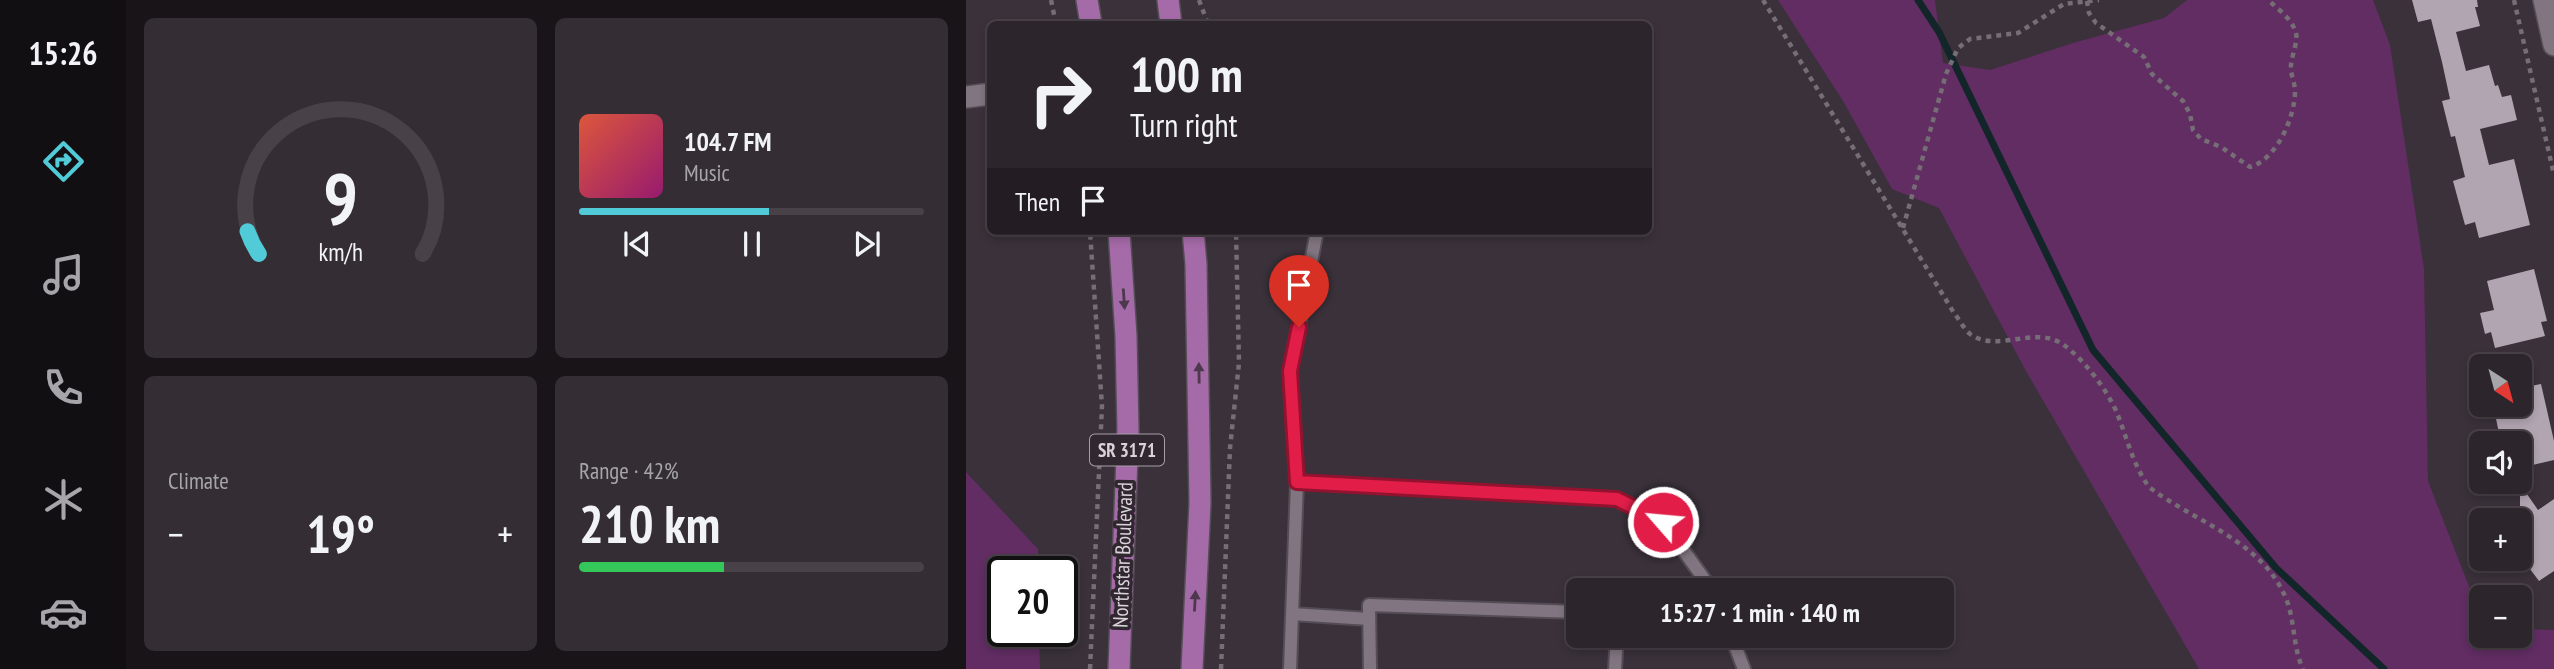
<!DOCTYPE html>
<html lang="en">
<head>
<meta charset="utf-8">
<style>
	:root { --surface:#2c252c; --page:#342d34; --text:#f1f3f6; --muted:#a6a5a9; --line:#484248; --accent:#52cbd9 }
	body { margin:0; font-family:"PT Sans Narrow",sans-serif; background:var(--page); color:var(--text); height:100vh; display:flex; flex-direction:column; font-size:26px; white-space:nowrap }
	* { box-sizing:border-box; margin:0 }
	p { font-size:23px; color:var(--muted) }
	.icon { flex:none; width:38px; height:38px; fill:none; stroke:currentColor; stroke-width:2; stroke-linecap:round; stroke-linejoin:round }
	.map { position:relative; flex:1; overflow:hidden }
	.drawer { display:flex; flex-direction:column; gap:18px; padding:18px; background:#181418; width:840px }
	.drawer>* { flex:none }
	.hud { position:absolute; left:21px; top:21px; width:665px; height:214px; border-radius:10px; box-shadow:0 4px 10px #0003,0 0 0 2px var(--line); background:#2c252c; color:var(--text); overflow:hidden }
	.needle { width:46px; rotate:144deg }
	.fabs { position:absolute; left:1503px; top:354px; display:grid; gap:14px }
	.fabs a { display:grid; place-items:center; width:63px; height:63px; border-radius:10px; background:var(--surface); box-shadow:0 4px 10px #0003,0 0 0 2px var(--line); font-size:35px }
	.speed { position:absolute; left:21px; top:556px; display:flex; gap:14px; font-size:35px; font-weight:700; text-align:center }
	.speed>* { display:grid; place-content:center; width:91px; height:91px; border-radius:50%; background:var(--surface); box-shadow:0 4px 10px #0003,0 0 0 2px var(--line); line-height:1 }
	.speed .limit { border:4px solid #111; border-radius:10px; background:#fff; color:#111 }
	.pin { position:absolute; display:grid; place-items:center; width:60px; height:60px; color:#fff; margin:-72px -30px; border-radius:50% 50% 50% 0; rotate:-45deg; box-shadow:0 0 7px #0007 }
	.pin .icon { rotate:45deg }
	.me { position:absolute; width:77px; margin:-38px; rotate:297deg; stroke-linejoin:round; filter:drop-shadow(0 0 5px #0008) }
	.turn { display:flex; align-items:center; gap:24px; height:147px; padding:0 28px; font-size:32px }
	.turn .icon { width:91px; height:91px; stroke-width:2.5 }
	.turn b { display:block; font-size:49px; line-height:60px }
	.then { display:flex; align-items:center; height:66px; padding:0 28px; background:#0003; gap:14px; font-size:26px }
	.big { font-size:52px; font-weight:600; line-height:1.1 }
	.drawer .tile { flex:1; display:flex; flex-direction:column; justify-content:center; gap:10px; min-width:0; padding:0 24px; border-radius:10px; background:var(--page) }
	.drawer .dial { align-items:center; gap:0 }
	.dial svg { height:182px; overflow:visible; fill:none; stroke:var(--line); stroke-width:7; stroke-linecap:round; text-anchor:middle }
	.dial text { fill:var(--text); stroke:none }
	.song { display:flex; align-items:center; gap:21px }
	.cover { width:84px; height:84px; border-radius:10px; background:linear-gradient(135deg,hsl(10 70% 55%),hsl(320 70% 35%)) }
	.played { height:7px; border-radius:4px; background:linear-gradient(90deg,var(--accent) 55%,var(--line) 55%) }
	.keys { display:flex; justify-content:space-around; direction:ltr }
	.heat { display:flex; justify-content:space-between; align-items:center; font-size:38px; direction:ltr }
	.charge { height:10px; border-radius:5px; background:linear-gradient(90deg,#34c759 42%,var(--line) 0) }
	.drawer .tiles { flex:1; display:grid; gap:18px; grid-template-columns:repeat(2,1fr) }
	.trip { position:absolute; left:600px; top:578px; width:388px; height:70px; border-radius:10px; background:var(--surface); box-shadow:0 4px 10px #0003,0 0 0 2px var(--line); font-weight:600; line-height:70px; text-align:center }
	main { display:flex; flex:1; min-height:0 }
	.tabs { display:flex; flex-direction:column; width:126px; justify-content:space-around; align-items:center; background:#120f12; color:var(--muted) }
	.tabs .icon { width:49px; height:49px }
	.tabs .selected { color:var(--accent) }
	.tabs b { font-size:32px; color:var(--text) }
	.map>svg:first-child { display:block }
</style>
</head>
<body>
<main>
<nav class="tabs">
<b>15:26</b>
<svg class="icon selected" aria-label="directions" viewBox="0 0 24 24"><path d="M12 3l9 9-9 9-9-9zM9 14v-3h6M13 9l2 2-2 2"/></svg>
<svg class="icon" aria-label="music" viewBox="0 0 24 24"><path d="M9 18V5l10-2v13"/><circle cx="6" cy="18" r="3"/><circle cx="16" cy="16" r="3"/></svg>
<svg class="icon" aria-label="phone" viewBox="0 0 24 24"><path d="M5 4h4l2 5-3 2q2 4 5 5l2-3 5 2v4C11 20 4 13 5 4z"/></svg>
<svg class="icon" aria-label="climate" viewBox="0 0 24 24"><path d="M12 3v18M4 7l16 10M4 17L20 7"/></svg>
<svg class="icon" aria-label="car" viewBox="0 0 24 24"><path d="M5 17H2v-5l4-1 3-4h7l3 4 3 1v5h-3M9 17h6M6 11h13"/><circle cx="7" cy="17" r="2"/><circle cx="17" cy="17" r="2"/></svg>
</nav>
<section class="drawer">
<div class="tiles">
<div class="tile dial"><svg viewBox="0 0 100 80">
<path d="M14 69A42 42 0 1 1 86 69"/>
<path d="M14 69A42 42 0 0 1 9 59" stroke="#52cbd9"/>
<text x="50" y="56" font-size="32" font-weight="700">9</text>
<text x="50" y="72" font-size="11">km/h</text>
</svg></div>
<div class="tile">
<div class="song"><i class="cover"></i><div><b>104.7 FM</b><p>Music</p></div></div>
<div class="played"></div>
<div class="keys"><svg class="icon" aria-label="previous" viewBox="0 0 24 24"><path d="M18 5L8 12l10 7zM5 5v14"/></svg><svg class="icon" aria-label="pause" viewBox="0 0 24 24"><path d="M8 5v14M16 5v14"/></svg><svg class="icon" aria-label="next" viewBox="0 0 24 24"><path d="M6 5l10 7-10 7zM19 5v14"/></svg></div>
</div>
<div class="tile"><p>Climate</p>
<div class="heat"><a>−</a><b class="big">19°</b><a>+</a></div>
</div>
<div class="tile"><p>Range · 42%</p><b class="big">210 km</b><div class="charge"></div></div>
</div>
</section>
<div class="map">
<svg width="1588" height="669" viewBox="0 0 1588 669">
	<rect width="100%" height="100%" fill="#3a313a"/>
	<path fill="#612d63" d="M 812,0 L 969,0 L 977,63 L 1024,70 L 1107,43 L 1198,18 L 1221,0 L 1407,0 L 1424,45 L 1458,269 L 1462,481 L 1504,589 L 1515,602 L 1516,635 L 1554,635 L 1554,629 L 1588,630 L 1588,669 L 1233,669 L 1061,373 L 973,208 L 926,189 L 877,101 Z
		M 0,472 L 72,549 L 72,572 L 37,572 L 37,632 L 73,632 L 74,669 L 0,669 Z"/>
	<g fill="none" stroke-linecap="round" stroke-linejoin="round">
		<path stroke="#122528" stroke-width="7" d="M 952,0 L 973,32 L 1127,350 L 1310,568 L 1418,669"/>
	</g>
	<path fill="#b1a5b1" d="M 1446,0 L 1511,0 L 1512,7 L 1509,7 L 1514,26 L 1490,32 L 1500,71 L 1523,65 L 1529,86 L 1532,85 L 1536,97 L 1545,95 L 1551,120 L 1514,129 L 1523,165 L 1548,159 L 1564,225 L 1513,238 L 1509,222 L 1499,225 L 1487,181 L 1499,177 L 1489,136 L 1485,137 L 1476,101 L 1484,99 L 1476,62 L 1465,19 L 1452,22 Z
		M 1568,269 L 1581,321 L 1575,322 L 1579,336 L 1529,348 L 1525,332 L 1519,334 L 1514,313 L 1528,310 L 1521,281 Z
		M 1575,384 L 1588,441 L 1588,460 L 1554,468 L 1554,443 L 1535,443 L 1527,404 L 1554,404 L 1554,388 Z
		M 1554,484 L 1572,510 L 1588,499 L 1588,571 L 1573,581 L 1561,565 L 1554,569 Z"/>
	<g fill="none" stroke-linecap="round" stroke-linejoin="round">
		<g stroke="#554d55" stroke-width="16">
			<path id="lane" d="M 331,482 L 651,499 L 697,522 L 746,590
				M 326,614 L 403,619
				M 765,635 L 778,669
				M 324,669 L 331,482 L 324,371 L 351,231
				M 404,669 L 403,605 L 612,612
				M 649,669 L 651,635"/>
		</g>
		<g stroke="#554d55" stroke-width="24">
			<path id="street" d="M 1578,0 L 1588,45
				M 0,97 L 24,94"/>
		</g>
		<g stroke="#554d55" stroke-width="24">
			<path id="primary" d="M 121,0 L 125,24
				M 202,0 L 205,24
				M 153,669 L 162,430 L 160,336 L 153,231
				M 226,669 L 234,503 L 230,264 L 227,231"/>
		</g>
		<path stroke="#756e75" stroke-width="4.5" stroke-dasharray="5 5" stroke-linecap="butt" d="M 85,0 L 90,24
			M 233,0 L 242,24
			M 797,0 L 988,313 C 993,319 998,329 1004,334 C 1032,354 1069,324 1098,345 C 1119,361 1140,388 1151,413 C 1161,438 1167,465 1183,487 C 1230,523 1298,541 1321,601 C 1329,623 1327,648 1337,669
			M 1548,0 L 1588,175
			M 1121,1 L 1123,13 L 1130,23 L 1178,57 L 1186,74 L 1217,101 L 1224,114 L 1227,130 L 1235,139 L 1255,147 L 1284,167 C 1310,160 1329,118 1329,91 C 1329,82 1324,74 1325,65 C 1326,55 1332,41 1330,33 C 1326,19 1312,9 1302,0
			M 937,228 L 980,74 L 992,48 L 1004,39 L 1052,33 L 1098,4 L 1133,0
			M 124,669 L 136,406 L 124,231
			M 255,669 L 264,448 L 273,363 L 270,231"/>
		<use href="#lane" stroke="#807580" stroke-width="12"/>
		<use href="#street" stroke="#807580" stroke-width="21"/>
		<use href="#primary" stroke="#a56aa8" stroke-width="21"/>
	</g>
	<defs><path id="oneway-solid" d="M-6-.8H1V-3.2L6.5 0L1 3.2V.8H-6Z" transform="scale(1.75)"/></defs>
	<g fill="#4d384e">
		<use href="#oneway-solid" transform="translate(158 299) rotate(86)"/>
		<use href="#oneway-solid" transform="translate(233 373) rotate(-91)"/>
		<use href="#oneway-solid" transform="translate(229 601) rotate(-87)"/>
	</g>
	<g fill="none" stroke-linecap="round" stroke-linejoin="round">
		<g stroke="#92132f" stroke-width="18">
			<path id="route" d="M 333,327 L 324,371 L 331,482 L 651,499 L 697,522"/>
		</g>
		<use href="#route" stroke="#e11d48" stroke-width="12"/>
	</g>
	<g text-anchor="middle" stroke-width="7" stroke-linejoin="round" paint-order="stroke">
		<rect fill="#302730" stroke="#a69fa6" stroke-width="2" x="124" y="434.5" width="74" height="31" rx="5"/>
		<g font-size="19" font-weight="bold" fill="#d9d3d9">
			<text x="161" y="457">SR 3171</text>
		</g>
		<g font-size="21" fill="#d9d3d9" stroke="#302730">
			<text transform="translate(157 555) rotate(-88)" y="7">Northstar Boulevard</text>
		</g>
	</g>
</svg>
<div class="fabs">
<a><svg class="needle" viewBox="-14 -14 28 28"><path d="M0-13l5 13h-10z" fill="#e53935"/><path d="M0 13l5-13h-10z" fill="#a6a5a9"/></svg></a>
<a><svg class="icon" aria-label="sound" viewBox="0 0 24 24"><path d="M4 9h4l5-4v14l-5-4H4zM17 9q2 3 0 6"/></svg></a>
<a>+</a>
<a>−</a>
</div>
<div class="speed"><div class="limit">20</div></div>
<div class="pin" style="left:333px;top:327px;background:#d93025"><svg class="icon" aria-label="arrive" viewBox="0 0 24 24"><path d="M6 21V4h12l-3 4 3 4H6"/></svg></div>
<svg class="me" style="left:697px;top:522px" viewBox="-20 -20 40 40"><circle r="17" fill="#e11d48" stroke="#fff" stroke-width="3"/><path d="M0-11L8 9 0 5-8 9z" fill="#fff"/></svg>
<div class="trip">15:27 · 1 min · 140 m</div>
<div class="hud">
<div class="turn"><svg class="icon" aria-label="right" viewBox="0 0 24 24"><path d="M7 20v-9h11M14 6l5 5-5 5"/></svg><div><b>100 m</b>Turn right</div></div>
<div class="then">Then<svg class="icon" aria-label="arrive" viewBox="0 0 24 24"><path d="M6 21V4h12l-3 4 3 4H6"/></svg></div>
</div>
</div>
</main>
</body>
</html>
